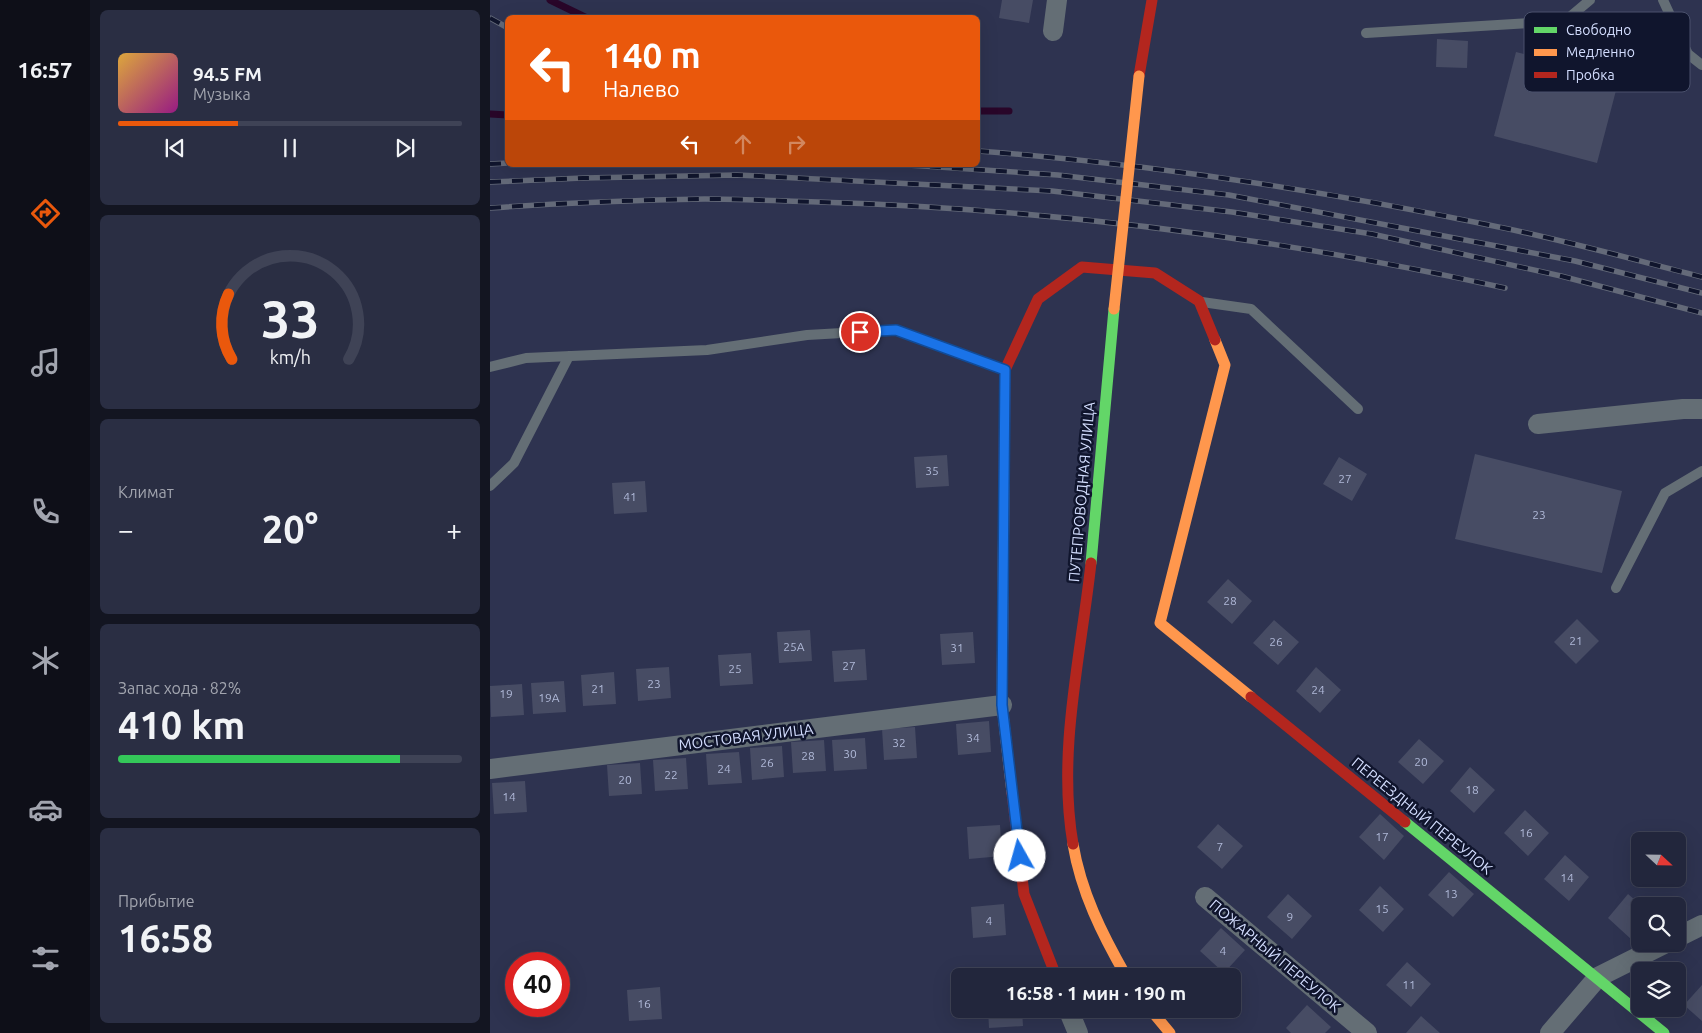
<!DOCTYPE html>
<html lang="ru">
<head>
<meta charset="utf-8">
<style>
	:root { --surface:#22263c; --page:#2a2e43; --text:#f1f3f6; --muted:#a2a5af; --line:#3f4356; --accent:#ea580c }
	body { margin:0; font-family:Ubuntu,sans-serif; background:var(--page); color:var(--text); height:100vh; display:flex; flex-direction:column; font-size:19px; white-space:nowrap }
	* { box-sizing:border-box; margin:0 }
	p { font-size:16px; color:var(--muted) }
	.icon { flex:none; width:28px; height:28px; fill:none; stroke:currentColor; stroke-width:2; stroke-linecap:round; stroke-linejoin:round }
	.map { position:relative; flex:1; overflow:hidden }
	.sheet { display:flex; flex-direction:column; gap:10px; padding:10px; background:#131521; width:400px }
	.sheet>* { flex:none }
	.top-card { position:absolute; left:15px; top:15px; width:475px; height:152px; border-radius:8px; box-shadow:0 5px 20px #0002,0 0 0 1px var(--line); background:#ea580c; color:#fff; overflow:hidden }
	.needle { width:32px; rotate:112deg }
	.buttons { position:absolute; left:1141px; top:832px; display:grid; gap:10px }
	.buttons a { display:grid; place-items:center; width:55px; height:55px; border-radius:8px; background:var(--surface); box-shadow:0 5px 20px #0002,0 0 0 1px var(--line); font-size:25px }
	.speed { position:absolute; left:15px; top:952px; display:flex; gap:10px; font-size:25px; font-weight:700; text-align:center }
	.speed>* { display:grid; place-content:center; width:65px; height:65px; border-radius:50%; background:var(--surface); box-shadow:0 5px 20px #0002,0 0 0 1px var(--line); line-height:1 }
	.speed .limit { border:8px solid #d22; background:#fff; color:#111 }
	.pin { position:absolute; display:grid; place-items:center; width:42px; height:42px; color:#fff; margin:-21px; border:2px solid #fff; border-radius:50%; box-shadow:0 1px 5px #0007 }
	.me { position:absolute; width:55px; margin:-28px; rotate:353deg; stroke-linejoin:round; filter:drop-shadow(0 0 4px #0008) }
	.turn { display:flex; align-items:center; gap:18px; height:105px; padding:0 15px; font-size:22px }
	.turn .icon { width:65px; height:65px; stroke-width:2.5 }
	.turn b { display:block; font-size:35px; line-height:42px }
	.lanes { display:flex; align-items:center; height:48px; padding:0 15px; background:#0003; justify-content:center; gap:25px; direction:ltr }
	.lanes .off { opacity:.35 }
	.big { font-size:38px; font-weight:700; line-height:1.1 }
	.sheet .widget { flex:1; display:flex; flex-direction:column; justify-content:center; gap:8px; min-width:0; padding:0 18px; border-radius:8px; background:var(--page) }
	.sheet .dial { align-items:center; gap:0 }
	.dial svg { height:130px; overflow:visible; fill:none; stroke:var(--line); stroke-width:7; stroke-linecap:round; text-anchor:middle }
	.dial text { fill:var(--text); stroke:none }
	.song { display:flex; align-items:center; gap:15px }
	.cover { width:60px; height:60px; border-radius:8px; background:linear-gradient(135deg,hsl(40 70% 55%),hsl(310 70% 35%)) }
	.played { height:5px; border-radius:2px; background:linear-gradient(90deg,var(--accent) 35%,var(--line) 35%) }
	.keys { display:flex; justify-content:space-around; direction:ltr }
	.heat { display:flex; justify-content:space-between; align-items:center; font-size:28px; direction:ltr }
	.charge { height:8px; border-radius:4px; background:linear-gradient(90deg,#34c759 82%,var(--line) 0) }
	.trip { position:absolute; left:461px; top:968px; width:290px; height:50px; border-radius:8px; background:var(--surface); box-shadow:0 5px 20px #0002,0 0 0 1px var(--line); font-weight:700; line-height:50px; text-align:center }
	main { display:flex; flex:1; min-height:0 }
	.tab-bar { display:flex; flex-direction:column; width:90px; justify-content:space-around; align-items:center; background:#0e0f18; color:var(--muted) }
	.tab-bar .icon { width:35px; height:35px }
	.tab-bar .on { color:var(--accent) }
	.tab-bar b { font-size:22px; color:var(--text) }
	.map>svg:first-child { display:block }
</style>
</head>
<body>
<main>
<nav class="tab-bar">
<b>16:57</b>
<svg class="icon on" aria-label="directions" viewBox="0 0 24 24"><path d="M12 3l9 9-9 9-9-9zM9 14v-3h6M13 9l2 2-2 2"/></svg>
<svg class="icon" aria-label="music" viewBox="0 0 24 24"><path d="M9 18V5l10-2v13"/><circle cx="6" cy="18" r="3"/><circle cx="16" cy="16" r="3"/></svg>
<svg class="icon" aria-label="phone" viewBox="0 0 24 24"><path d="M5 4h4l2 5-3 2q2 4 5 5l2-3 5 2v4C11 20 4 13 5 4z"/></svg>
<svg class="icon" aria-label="climate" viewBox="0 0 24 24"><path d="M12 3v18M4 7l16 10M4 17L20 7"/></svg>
<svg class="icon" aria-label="car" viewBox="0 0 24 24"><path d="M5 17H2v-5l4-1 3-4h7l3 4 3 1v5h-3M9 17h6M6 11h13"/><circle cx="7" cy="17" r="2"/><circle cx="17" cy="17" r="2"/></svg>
<svg class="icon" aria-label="filters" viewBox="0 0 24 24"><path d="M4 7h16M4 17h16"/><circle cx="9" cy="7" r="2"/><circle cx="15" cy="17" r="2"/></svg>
</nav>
<section class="sheet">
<div class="widget">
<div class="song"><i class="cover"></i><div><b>94.5 FM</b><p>Музыка</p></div></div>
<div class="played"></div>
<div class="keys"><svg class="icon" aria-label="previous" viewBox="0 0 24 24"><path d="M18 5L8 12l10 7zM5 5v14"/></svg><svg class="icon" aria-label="pause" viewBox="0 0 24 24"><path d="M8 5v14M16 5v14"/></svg><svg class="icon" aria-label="next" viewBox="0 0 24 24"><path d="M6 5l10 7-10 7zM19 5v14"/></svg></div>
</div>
<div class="widget dial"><svg viewBox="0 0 100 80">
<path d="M14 69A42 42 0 1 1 86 69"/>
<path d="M14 69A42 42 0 0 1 12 29" stroke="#ea580c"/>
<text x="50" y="56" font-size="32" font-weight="700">33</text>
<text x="50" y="72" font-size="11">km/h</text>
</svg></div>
<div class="widget"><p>Климат</p>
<div class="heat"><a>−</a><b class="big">20°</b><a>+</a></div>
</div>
<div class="widget"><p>Запас хода · 82%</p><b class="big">410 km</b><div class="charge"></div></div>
<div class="widget"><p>Прибытие</p><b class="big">16:58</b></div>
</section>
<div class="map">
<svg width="1212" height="1033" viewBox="0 0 1212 1033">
	<rect width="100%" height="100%" fill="#2e3350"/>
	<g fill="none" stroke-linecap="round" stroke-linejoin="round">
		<path stroke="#290629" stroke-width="7" d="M 60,0 L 97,18
			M 488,111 L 519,111
			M 0,114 L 18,115"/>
	</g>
	<path fill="#474c64" d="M 512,0 L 543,0 L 539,23 L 509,18 Z
		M 947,39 L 978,41 L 977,68 L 946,67 Z
		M 1026,52 L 1129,79 L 1107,163 L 1004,136 Z
		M 985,454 L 1132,491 L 1112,573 L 965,539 Z
		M 457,455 L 459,486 L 426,488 L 424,457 Z
		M 849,457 L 877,474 L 862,501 L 833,484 Z
		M 155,481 L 157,512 L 124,514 L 122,483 Z
		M 738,579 L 762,601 L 742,624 L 717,602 Z
		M 1087,619 L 1109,641 L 1086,664 L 1064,642 Z
		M 784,620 L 809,642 L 788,665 L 763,643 Z
		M 320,630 L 322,661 L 289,663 L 287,632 Z
		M 483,632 L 485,663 L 452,665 L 450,634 Z
		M 375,649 L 377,680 L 344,682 L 342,651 Z
		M 261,653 L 263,684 L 230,686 L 228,655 Z
		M 179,667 L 181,698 L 148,701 L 146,669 Z
		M 826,667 L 851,690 L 830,713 L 806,691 Z
		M 124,672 L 126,704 L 93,706 L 91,675 Z
		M 74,681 L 76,712 L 43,714 L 41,683 Z
		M 32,684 L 34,715 L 1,717 L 0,686 Z
		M 499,721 L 501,752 L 468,755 L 466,724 Z
		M 425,727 L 427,758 L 394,760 L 392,729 Z
		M 375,738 L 377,769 L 344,771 L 342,740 Z
		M 929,739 L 954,761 L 933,784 L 908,762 Z
		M 334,740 L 336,771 L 303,773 L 301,742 Z
		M 292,746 L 294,777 L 262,780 L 260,748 Z
		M 249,752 L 252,783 L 218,785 L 216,754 Z
		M 196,758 L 198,789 L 165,791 L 163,760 Z
		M 150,763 L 152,794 L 119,796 L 117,765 Z
		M 980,767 L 1005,790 L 984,813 L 960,791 Z
		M 35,781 L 37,812 L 4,814 L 2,783 Z
		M 1035,810 L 1059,833 L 1038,856 L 1014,833 Z
		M 890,814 L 914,836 L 894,860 L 869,837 Z
		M 728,824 L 753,846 L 732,869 L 707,847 Z
		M 510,825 L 512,856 L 479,859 L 477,827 Z
		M 1075,855 L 1099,877 L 1079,901 L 1054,879 Z
		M 959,872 L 984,894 L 963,917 L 938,895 Z
		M 890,886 L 914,909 L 893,932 L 869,910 Z
		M 798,894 L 822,916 L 802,939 L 777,917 Z
		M 1138,894 L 1152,906 L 1150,906 L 1150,931 L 1142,940 L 1118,918 Z
		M 514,904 L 516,935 L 483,938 L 481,907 Z
		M 731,928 L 755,950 L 734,973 L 710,951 Z
		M 917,962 L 941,984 L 921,1007 L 896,985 Z
		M 1212,985 L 1212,1021 L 1194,1005 Z
		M 170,987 L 172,1019 L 139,1021 L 137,990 Z
		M 817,1005 L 841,1027 L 835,1033 L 801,1033 L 796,1028 Z
		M 498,1009 L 532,1009 L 533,1026 L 499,1028 Z
		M 931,1016 L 950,1033 L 916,1033 Z"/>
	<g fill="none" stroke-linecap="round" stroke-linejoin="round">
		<path stroke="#646e75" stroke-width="10" d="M 1173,0 L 1198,54 L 1212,65
			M 876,33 L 1075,21 L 1100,0
			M 712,302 L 761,309 L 868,409
			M 0,367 L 36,358 L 217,350 L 317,335 L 405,330 L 514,370
			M 0,486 L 24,463 L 79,356
			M 1126,588 L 1175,493 L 1212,471"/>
		<path stroke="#646e75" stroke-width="20" d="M 563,31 L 567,0
			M 1048,424 L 1193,409 L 1212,409
			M 0,769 L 512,705
			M 715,897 L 877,1033
			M 1188,937 L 1212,925
			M 578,1009 L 588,1033
			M 1060,1033 L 1108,977 L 1174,944"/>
		<path stroke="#63d668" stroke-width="11" d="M 601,563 L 624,309
			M 915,822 L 1174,1033"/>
		<path stroke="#ff974d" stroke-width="11" d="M 725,340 L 735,365 L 670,623 L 761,697
			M 514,482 L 512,705 L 522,793
			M 583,844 C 591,892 612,934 636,976
			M 660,1009 L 680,1033"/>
		<path stroke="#b3261e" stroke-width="11" d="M 649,76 L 662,0
			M 514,482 L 515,370 L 548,299 L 592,267 L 665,273 L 709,301 L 725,340
			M 761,697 L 915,822
			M 522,793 L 534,894 L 566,976
			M 583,844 C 567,752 591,655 601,563"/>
		<g stroke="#646a79" stroke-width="5.5">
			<path id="rail" d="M 0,18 L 18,28
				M 488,151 C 659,164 830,190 999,225 C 1071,239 1141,259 1212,277
				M 0,164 L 18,163
				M 418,165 L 568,175 L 739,195 L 1085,261 L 1212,293
				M 0,182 L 93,178 L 247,175 L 562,191 L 742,212 L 882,234 L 1071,276 L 1212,313
				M 0,208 C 72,203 144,200 215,199 C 253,199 291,201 328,202 C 559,209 789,238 1015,288"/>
		</g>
		<use href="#rail" stroke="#10152d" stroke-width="4" stroke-dasharray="11" stroke-linecap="butt"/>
		<path stroke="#ff974d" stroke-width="11" d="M 624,309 L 649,76"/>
	</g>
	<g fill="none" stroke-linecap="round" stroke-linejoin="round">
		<g stroke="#114b97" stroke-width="12">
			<path id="route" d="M 370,332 L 406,330 L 515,370 L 512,705 L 530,856"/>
		</g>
		<use href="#route" stroke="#1a73e8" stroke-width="9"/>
	</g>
	<g text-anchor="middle" stroke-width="5" stroke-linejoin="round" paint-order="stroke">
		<g font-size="12" fill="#b0b9d8">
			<text x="442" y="475">35</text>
			<text x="855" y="483">27</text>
			<text x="140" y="501">41</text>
			<text x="1049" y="519">23</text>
			<text x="740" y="605">28</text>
			<text x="1086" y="645">21</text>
			<text x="786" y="646">26</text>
			<text x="304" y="651">25А</text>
			<text x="467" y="652">31</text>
			<text x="359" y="670">27</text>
			<text x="245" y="673">25</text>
			<text x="164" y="688">23</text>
			<text x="108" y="693">21</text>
			<text x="828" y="694">24</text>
			<text x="16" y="698">19</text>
			<text x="59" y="702">19А</text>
			<text x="483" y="742">34</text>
			<text x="409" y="747">32</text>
			<text x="360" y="758">30</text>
			<text x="318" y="760">28</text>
			<text x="931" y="766">20</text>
			<text x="277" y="767">26</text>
			<text x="234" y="773">24</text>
			<text x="181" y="779">22</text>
			<text x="135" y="784">20</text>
			<text x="982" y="794">18</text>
			<text x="19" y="801">14</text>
			<text x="1036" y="837">16</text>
			<text x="892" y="841">17</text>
			<text x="730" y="851">7</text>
			<text x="1077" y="882">14</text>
			<text x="961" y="898">13</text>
			<text x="892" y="913">15</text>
			<text x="800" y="921">9</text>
			<text x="499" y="925">4</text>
			<text x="733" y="955">4</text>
			<text x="919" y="989">11</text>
			<text x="154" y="1008">16</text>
		</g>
		<g font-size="15" fill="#d3ddfe" stroke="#10152d">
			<text transform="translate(592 492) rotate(-85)" y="5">ПУТЕПРОВОДНАЯ УЛИЦА</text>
			<text transform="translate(256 737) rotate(-7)" y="5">МОСТОВАЯ УЛИЦА</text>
			<text transform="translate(932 816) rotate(39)" y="5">ПЕРЕЕЗДНЫЙ ПЕРЕУЛОК</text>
			<text transform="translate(785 956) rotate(40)" y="5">ПОЖАРНЫЙ ПЕРЕУЛОК</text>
		</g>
	</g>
	<rect x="1034" y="12" width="166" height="80" rx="8" fill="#10152d" stroke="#4a516c" stroke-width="1"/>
	<rect x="1044" y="27" width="23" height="6" fill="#63d668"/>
	<rect x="1044" y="49" width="23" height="7" fill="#ff974d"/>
	<rect x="1044" y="72" width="23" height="6" fill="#b3261e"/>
	<g font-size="14" fill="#d3ddfe">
		<text x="1076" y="35">Свободно</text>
		<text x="1076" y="57">Медленно</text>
		<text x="1076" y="80">Пробка</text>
	</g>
</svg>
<div class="buttons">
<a><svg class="needle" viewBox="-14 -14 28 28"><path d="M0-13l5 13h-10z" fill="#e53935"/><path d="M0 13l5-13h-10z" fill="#a2a5af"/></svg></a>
<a><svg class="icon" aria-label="search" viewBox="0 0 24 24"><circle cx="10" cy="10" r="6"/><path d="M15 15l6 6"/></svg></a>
<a><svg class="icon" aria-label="layers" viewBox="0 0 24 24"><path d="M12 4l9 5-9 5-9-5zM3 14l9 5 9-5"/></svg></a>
</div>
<div class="speed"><div class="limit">40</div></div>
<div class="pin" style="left:370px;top:332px;background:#d93025"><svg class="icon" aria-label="arrive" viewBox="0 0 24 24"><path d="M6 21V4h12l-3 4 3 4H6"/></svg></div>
<svg class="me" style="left:530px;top:856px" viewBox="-20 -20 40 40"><circle r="19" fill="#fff"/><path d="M0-13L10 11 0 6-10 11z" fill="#1a73e8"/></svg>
<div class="trip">16:58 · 1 мин · 190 m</div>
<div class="top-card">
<div class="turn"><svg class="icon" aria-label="left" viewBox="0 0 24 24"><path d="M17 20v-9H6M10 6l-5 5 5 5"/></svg><div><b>140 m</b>Налево</div></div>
<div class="lanes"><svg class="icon" aria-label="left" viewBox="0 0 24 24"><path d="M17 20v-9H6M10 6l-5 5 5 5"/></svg><svg class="icon off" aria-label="ahead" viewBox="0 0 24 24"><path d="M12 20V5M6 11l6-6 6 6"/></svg><svg class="icon off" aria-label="right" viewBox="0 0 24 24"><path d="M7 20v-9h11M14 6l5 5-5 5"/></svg></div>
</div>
</div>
</main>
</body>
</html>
